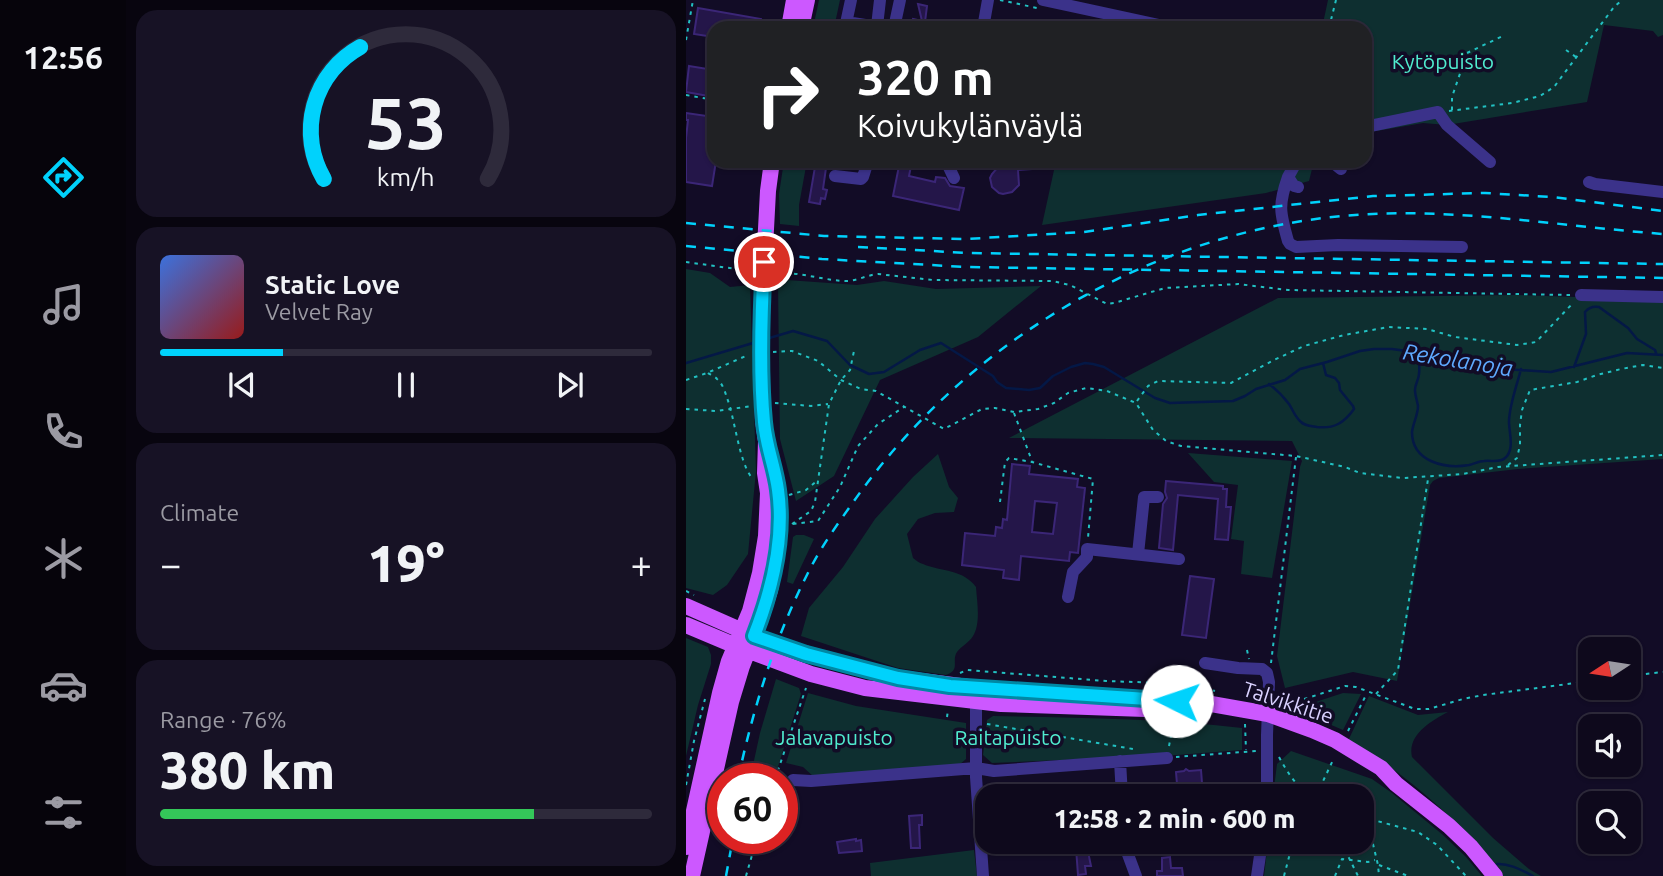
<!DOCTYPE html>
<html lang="en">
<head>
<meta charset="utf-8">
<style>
	:root { --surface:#0e091c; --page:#171225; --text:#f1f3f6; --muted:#9b9aa3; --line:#2e2a3b; --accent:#00d2fc }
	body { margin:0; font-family:Ubuntu,sans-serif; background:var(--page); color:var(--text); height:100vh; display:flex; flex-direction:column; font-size:26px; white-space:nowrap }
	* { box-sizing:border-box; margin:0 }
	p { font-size:23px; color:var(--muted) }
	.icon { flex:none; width:38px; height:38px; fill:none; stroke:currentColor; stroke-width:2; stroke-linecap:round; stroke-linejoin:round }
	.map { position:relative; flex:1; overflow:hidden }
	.sheet { display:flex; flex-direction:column; gap:10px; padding:10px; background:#08050f; width:560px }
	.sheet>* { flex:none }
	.banner { position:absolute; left:21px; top:21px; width:665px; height:147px; border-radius:21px; box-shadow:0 2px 5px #0004,0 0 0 2px var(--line); background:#202124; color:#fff; overflow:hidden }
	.needle { width:46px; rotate:258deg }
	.buttons { position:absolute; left:892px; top:637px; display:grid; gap:14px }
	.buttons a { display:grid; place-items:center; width:63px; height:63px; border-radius:14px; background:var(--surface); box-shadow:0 2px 5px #0004,0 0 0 2px var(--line); font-size:35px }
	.speed { position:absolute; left:21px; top:763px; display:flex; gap:14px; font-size:35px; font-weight:700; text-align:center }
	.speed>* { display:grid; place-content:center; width:91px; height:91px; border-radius:50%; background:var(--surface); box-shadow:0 2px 5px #0004,0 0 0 2px var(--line); line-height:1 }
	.speed .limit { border:10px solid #d22; background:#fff; color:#111 }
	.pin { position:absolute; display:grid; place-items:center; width:60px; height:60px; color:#fff; margin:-30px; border:4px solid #fff; border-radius:50%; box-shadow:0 2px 7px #0007 }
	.me { position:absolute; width:77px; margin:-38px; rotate:274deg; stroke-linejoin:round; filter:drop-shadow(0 0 5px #0008) }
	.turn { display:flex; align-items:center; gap:24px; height:147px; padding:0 35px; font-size:32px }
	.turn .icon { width:91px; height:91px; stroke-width:2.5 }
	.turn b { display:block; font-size:49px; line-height:60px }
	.big { font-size:52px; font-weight:800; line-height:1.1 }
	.sheet .card { flex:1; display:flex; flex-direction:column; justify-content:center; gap:10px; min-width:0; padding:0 24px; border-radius:21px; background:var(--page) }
	.sheet .dial { align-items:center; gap:0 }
	.dial svg { height:182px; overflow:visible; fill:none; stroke:var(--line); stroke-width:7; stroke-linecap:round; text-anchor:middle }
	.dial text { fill:var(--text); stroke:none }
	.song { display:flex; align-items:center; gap:21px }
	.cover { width:84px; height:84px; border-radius:10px; background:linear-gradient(135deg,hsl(220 70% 55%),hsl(0 70% 35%)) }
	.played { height:7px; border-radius:4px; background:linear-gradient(90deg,var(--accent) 25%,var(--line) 25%) }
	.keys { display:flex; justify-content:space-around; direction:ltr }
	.heat { display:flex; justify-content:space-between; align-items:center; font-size:38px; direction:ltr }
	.charge { height:10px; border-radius:5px; background:linear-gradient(90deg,#34c759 76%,var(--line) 0) }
	.trip { position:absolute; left:289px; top:784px; width:399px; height:70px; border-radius:21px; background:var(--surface); box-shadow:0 2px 5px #0004,0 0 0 2px var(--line); font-weight:800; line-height:70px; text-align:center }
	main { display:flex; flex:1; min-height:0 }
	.dock { display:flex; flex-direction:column; width:126px; justify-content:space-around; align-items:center; background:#06040b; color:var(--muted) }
	.dock .icon { width:49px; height:49px }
	.dock .current { color:var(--accent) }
	.dock b { font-size:32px; color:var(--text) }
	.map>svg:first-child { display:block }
</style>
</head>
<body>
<main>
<nav class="dock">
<b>12:56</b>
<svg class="icon current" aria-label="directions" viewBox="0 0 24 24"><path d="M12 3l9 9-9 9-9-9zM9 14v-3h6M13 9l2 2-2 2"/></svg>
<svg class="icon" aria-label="music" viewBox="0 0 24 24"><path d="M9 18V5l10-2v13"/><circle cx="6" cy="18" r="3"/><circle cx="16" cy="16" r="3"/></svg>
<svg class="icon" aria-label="phone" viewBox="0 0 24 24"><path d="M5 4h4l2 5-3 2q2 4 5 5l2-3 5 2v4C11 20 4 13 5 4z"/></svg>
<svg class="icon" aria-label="climate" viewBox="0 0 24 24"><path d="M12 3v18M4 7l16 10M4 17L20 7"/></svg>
<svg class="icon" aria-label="car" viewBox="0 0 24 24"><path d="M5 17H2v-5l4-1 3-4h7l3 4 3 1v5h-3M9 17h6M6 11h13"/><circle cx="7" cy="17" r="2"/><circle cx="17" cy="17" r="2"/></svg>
<svg class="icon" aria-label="filters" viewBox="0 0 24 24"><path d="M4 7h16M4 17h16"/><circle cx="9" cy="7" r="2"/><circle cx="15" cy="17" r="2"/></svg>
</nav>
<section class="sheet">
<div class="card dial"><svg viewBox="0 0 100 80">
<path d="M14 69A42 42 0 1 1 86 69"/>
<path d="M14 69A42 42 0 0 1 30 11" stroke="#00d2fc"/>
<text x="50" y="56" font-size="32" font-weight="700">53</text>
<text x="50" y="72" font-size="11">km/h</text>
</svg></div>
<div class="card">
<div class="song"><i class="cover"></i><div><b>Static Love</b><p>Velvet Ray</p></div></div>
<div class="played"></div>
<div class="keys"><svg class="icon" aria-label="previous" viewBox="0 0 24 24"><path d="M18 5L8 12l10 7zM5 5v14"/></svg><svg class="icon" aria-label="pause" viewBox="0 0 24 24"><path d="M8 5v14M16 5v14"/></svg><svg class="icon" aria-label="next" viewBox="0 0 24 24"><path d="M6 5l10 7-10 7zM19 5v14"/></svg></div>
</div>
<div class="card"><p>Climate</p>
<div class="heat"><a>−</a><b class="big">19°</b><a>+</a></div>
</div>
<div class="card"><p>Range · 76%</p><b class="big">380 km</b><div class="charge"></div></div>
</section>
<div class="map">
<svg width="977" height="876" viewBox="0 0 977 876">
	<rect width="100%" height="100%" fill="#120c26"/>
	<path fill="#0e2f30" d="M 133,0 L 154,0 L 148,28 L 127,28 Z
		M 642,0 L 977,0 L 977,35 L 972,37 L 967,31 L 918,25 L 901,102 L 761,125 L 737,123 L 679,133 L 679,28 L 636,28 Z
		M 98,161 L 121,161 L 113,205 L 113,226 L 94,224 L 93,194 Z
		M 370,161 L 628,161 L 623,181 L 580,193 L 356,225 Z
		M 0,269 L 24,273 L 44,287 L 64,285 L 70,471 L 62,554 L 41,585 L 27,595 L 0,588 Z
		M 101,280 L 171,285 L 198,281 L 250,289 L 355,286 L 292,337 L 194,380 L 148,476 L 110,501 L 94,439 L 92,284 Z
		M 830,295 L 977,300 L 977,459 L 832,469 L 753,478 L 747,481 L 744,485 L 711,681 L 667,672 L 599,688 L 591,656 L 614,467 L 616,461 L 606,441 L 323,438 L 592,298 Z
		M 502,453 L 606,461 L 586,578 L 555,574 L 558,541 L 545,539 L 552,485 L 528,482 Z
		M 252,454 L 263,487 L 272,498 L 268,512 L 249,513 L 232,519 L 221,534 L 227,558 C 230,560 233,563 237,564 C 256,572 277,569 290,587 C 291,602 295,623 287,636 C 283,643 275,646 271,652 C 265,661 275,670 260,675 L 212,668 L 115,636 L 123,608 L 157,567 L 189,519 L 227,477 Z
		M 110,535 L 118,535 L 128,539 L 107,584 L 101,582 L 107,537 Z
		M 0,638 L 22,647 L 25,655 L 25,664 L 12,705 L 0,756 Z
		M 90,679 L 113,688 L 115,694 L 89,776 L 87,779 L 80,779 L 83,768 L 79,768 L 76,779 L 64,779 L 74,733 Z
		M 122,693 L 170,706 L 280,723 L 280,759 L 273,765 L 128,777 L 117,767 L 100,763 Z
		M 657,693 L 675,694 L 657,730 L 608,709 Z
		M 683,696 L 732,715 L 762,712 C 745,721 721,735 726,757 L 807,838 L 843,869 L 855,876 L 817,876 L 813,871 L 814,869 C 771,821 719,771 662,741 Z
		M 307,716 C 390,718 473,718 556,728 L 556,750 L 491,755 L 306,763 L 297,755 L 301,720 Z
		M 605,751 L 686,779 L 706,793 L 757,835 L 780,857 L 796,876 L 578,876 L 582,842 L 676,842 L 676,796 L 587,796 L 591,764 Z
		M 288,850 L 291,876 L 185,876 L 184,863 Z"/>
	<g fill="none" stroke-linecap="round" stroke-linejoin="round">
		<path stroke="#041846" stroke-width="2.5" d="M 80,339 L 107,331 L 141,341 L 164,365 L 183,374 L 198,372 L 234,350 L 255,343 L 307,376 L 311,382 L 320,388 L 343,390 L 354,388 L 367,376 L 385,367 L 399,363 L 407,364 L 418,367 L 469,398 L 484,403 L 547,401 L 559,396 L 570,389 L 599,380 L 614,369 L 641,362 L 674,351 L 688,349 L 706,349 L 735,353 L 747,352 L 818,369 L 865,372 L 941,353 L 977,355
			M 735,353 C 732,362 734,365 733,374 C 733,379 729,384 729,390 C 729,395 731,400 732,406 C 732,415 727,423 726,432 C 726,462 759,469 783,465 C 788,464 793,461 798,461 C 805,460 814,463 819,458 C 829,450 823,432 823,422 C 823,406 831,385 835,369
			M 0,363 L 67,343
			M 888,367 L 900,334 L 899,312 C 903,307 907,306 913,307 L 942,328 L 951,339 L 969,350 L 970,353
			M 583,384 C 591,390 597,396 603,404 C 607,410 609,417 615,422 C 619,426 625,426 631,427 C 648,429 658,423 668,409 L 667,406 L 654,390 L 653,383 L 649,378 L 640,375 L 637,363
			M 811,864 C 823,863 835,870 847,876"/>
	</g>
	<path fill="#241649" stroke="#3b2677" stroke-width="2" fill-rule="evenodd" d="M 232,4 L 241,6 L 239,22 L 253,25 L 253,28 L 225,28 L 227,19 L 236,21 Z
		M 12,8 L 75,19 L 74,28 L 28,28 L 28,37 L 8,34 Z
		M 3,66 L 28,70 L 28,97 L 0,92 Z
		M 0,113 L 28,117 L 28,161 L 30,161 L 26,186 L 0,182 L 0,138 L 2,120 L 0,120 Z
		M 130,161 L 141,161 L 137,189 L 141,190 L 139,199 L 135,198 L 134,204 L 123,202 Z
		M 214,161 L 226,161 L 223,176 L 249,182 L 250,177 L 259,178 L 264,186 L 278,188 L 273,210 L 207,196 Z
		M 329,161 L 355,161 L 346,169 L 332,170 L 333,185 L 326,192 L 317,194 L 313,193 L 306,187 L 304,178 L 306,174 L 312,167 L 317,165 L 330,165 Z
		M 326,464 L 344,466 L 343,474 L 392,479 L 391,487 L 399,488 L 392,553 L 384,552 L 383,561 L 335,556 L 333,580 L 317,578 L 318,570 L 276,565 L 279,533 L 309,536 L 310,527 L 316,528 L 317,519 L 321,520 ZM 349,501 L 371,503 L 367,534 L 346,532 Z
		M 480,481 L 537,486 L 537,489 L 541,489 L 540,507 L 545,507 L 542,540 L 529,539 L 532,499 L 492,495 L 487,550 L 473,548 L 477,504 L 481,498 L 479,492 Z
		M 504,576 L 528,579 L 520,638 L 496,635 Z
		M 500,769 L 503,771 L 515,770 L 516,783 L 491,784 L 490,772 L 498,771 Z
		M 236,815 L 236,825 L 233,825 L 234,848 L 225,848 L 223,816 Z
		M 170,839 L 170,841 L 175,840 L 176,851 L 153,853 L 151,842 Z
		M 401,847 L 405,866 L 399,866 L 400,874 L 392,875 L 390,848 Z
		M 484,857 L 485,868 L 496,868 L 497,876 L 471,876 L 471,871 L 476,871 L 476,858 Z"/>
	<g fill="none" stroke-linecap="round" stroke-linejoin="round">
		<path stroke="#22c1c2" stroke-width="2" stroke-dasharray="3.5 5" stroke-linecap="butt" d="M 314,0 L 351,8
			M 643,28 L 650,0
			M 0,40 L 7,0
			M 880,50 L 890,57
			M 0,95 L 28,100
			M 766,110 L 766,97 L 781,53 L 819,35
			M 763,111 L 826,103 L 854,96 L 868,87 L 928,7 L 936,0
			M 0,262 L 65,271
			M 91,273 C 114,272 136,280 159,281 C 171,281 181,275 192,274 L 247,280 L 366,281 L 384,285 L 421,304 L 428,303 L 479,288 L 552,284 L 602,290 L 884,295
			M 87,352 L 106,351 L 132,361 L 155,380 L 175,389 L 190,391 L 258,429 L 296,409 L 309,408 L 328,412 L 352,409 L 368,403 L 382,393 L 400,388 L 421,391 L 450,403 L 467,430 L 480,441 L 495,446 L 610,456 L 659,467 L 674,473 L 717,478 L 777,474 L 812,467 L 977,455
			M 22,373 C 23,374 30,377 31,379 C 37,384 39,392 41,398 C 49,419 53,462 66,478
			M 0,380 L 21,373 L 62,355
			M 451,401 L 462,386 L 472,381 L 545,383 L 588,360 L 618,346 L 658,335 L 703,327 L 741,329 L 769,337 L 831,345 L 850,342 L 887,303
			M 89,403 L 125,406 L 142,404
			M 0,409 L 30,411 L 66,406
			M 328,413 L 346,461
			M 822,465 L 831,458 L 834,445 L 834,425 L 836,410 L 844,390 L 891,382 L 911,375 L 935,369 L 957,365 L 977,368
			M 103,495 L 120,490 L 132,480
			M 314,502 L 319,462 L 323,458 L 346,462 L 407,479 L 402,538
			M 106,524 L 125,511 L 129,502 L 143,404 L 155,380 L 164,370 L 168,351
			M 107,524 L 132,521 L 154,487 L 172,446 L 192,424 L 218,407
			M 0,591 L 8,595
			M 561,650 L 563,659
			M 585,663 L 610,457
			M 274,673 L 281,670 L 420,681 L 504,684 L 529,691
			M 943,676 L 977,672
			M 690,694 L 712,670 L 742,479
			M 593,703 L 615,700 L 659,686 L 670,687 L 729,709 L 743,709 L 777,699 L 797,695 L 905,681
			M 261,717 L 262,710
			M 301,724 L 447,749
			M 559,724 L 560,750
			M 662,731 L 681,693
			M 483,746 L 488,721
			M 490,757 L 571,751
			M 593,757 C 601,772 610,785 623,796
			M 89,779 L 120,688
			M 0,785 L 8,741 L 19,699
			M 630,796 L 648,758
			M 676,817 L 732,832 L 751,845 L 780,876
			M 681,819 L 692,865 L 693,876
			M 655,842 L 672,876
			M 693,865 L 722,876
			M 60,876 L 71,838
			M 598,876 L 607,842
			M 649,876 L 656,859 L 682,862 L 689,860"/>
		<path stroke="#3b328a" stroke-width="12" d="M 194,0 L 191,26 L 196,28
			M 357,0 L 487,28
			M 160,22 L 192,27
			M 159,28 L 165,0
			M 208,28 L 214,0
			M 297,28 L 302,0
			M 679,127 L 752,112 L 761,125 L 804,162
			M 260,161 L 268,178
			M 611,161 L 602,177 L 608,186 L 612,187
			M 645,161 L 655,169
			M 149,176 L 175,179 L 177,177 L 182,161
			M 602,177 C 592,205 594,213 602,241 L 604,244 L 610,247 L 652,245 L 776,247
			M 903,182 L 909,184 L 977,192
			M 895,295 L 977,297
			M 452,554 L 458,497 L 472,497
			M 382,597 L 387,572 L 401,557 L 401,549 L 493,559
			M 519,663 L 552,668 L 576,669 L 581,673 L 583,682 L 581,735 L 581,796
			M 290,695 L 290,777 L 297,876
			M 434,761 L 436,796
			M 107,780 L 125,781 L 290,768 L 308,771 L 481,758
			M 440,842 L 440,849 L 450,876
			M 571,876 L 576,842"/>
		<path stroke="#cc58ff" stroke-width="16" d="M 103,28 L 108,0
			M 115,28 L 121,0
			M 0,606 L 68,636 L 120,654 L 212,678 L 290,688 L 514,702 L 582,714 L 626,730 L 649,740 L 695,768 L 710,784 L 763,826 L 785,847 L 809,876
			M 0,625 L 50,646 L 125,674 L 179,688 L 315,704 L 488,710
			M 0,847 L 34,693 L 43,661 L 64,611 L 74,573 L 80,536 L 82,493 L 79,473 L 80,441 L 77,420 L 75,345 L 77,286 L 82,191 L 86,161
			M 6,876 L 45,702 L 56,666 L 76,615 L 84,590 L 90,560 L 94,511 L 89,477"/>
		<path stroke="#00d2fc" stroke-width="2.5" stroke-dasharray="10 9" stroke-linecap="butt" d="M 0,223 L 138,236 L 280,239 L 398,232 L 512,215 L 687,196 L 799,193 L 866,197 L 977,211
			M 0,246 L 136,259 L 281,267 L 977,278
			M 172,247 L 283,253 L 977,264
			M 52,779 C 68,705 90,634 125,567 C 137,544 153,522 168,501 C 280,342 462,234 656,216 C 763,206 871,226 977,234
			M 40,876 L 47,838"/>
	</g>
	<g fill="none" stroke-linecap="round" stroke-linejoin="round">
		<g stroke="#0088a4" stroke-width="18">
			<path id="route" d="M 78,262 C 75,315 73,370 78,422 C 80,446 89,467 92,490 C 99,540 86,590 68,636 L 120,654 L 212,678 L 264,686 L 491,701"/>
		</g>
		<use href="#route" stroke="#00d2fc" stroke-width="12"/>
	</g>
	<g text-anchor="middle" stroke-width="7" stroke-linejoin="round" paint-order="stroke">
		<g font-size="21" fill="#50eccf" stroke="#120c26">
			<text x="757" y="69">Kytöpuisto</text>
			<text x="148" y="745">Jalavapuisto</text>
			<text x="322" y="745">Raitapuisto</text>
		</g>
		<g font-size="21" fill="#d9d1ff" stroke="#120c26">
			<text transform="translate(602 703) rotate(18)" y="7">Talvikkitie</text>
		</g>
		<g font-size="23" font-style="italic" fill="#5faaff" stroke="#120c26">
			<text transform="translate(772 360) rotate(9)" y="8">Rekolanoja</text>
		</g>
	</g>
</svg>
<div class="buttons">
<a><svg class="needle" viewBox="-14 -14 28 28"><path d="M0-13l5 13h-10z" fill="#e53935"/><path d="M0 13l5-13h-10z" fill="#9b9aa3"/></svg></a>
<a><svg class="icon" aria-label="sound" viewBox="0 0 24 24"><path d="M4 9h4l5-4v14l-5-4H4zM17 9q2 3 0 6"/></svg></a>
<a><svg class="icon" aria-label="search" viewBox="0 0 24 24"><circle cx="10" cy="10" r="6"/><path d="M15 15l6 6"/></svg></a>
</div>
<div class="speed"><div class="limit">60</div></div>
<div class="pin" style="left:78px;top:262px;background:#d93025"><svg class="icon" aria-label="arrive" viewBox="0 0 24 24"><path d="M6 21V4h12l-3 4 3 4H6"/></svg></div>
<svg class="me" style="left:491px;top:701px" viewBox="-20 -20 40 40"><circle r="19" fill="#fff"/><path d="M0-13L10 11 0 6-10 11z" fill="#00d2fc"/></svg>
<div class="trip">12:58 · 2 min · 600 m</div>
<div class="banner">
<div class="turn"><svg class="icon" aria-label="right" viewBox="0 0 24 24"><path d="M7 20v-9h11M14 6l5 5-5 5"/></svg><div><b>320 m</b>Koivukylänväylä</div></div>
</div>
</div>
</main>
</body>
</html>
